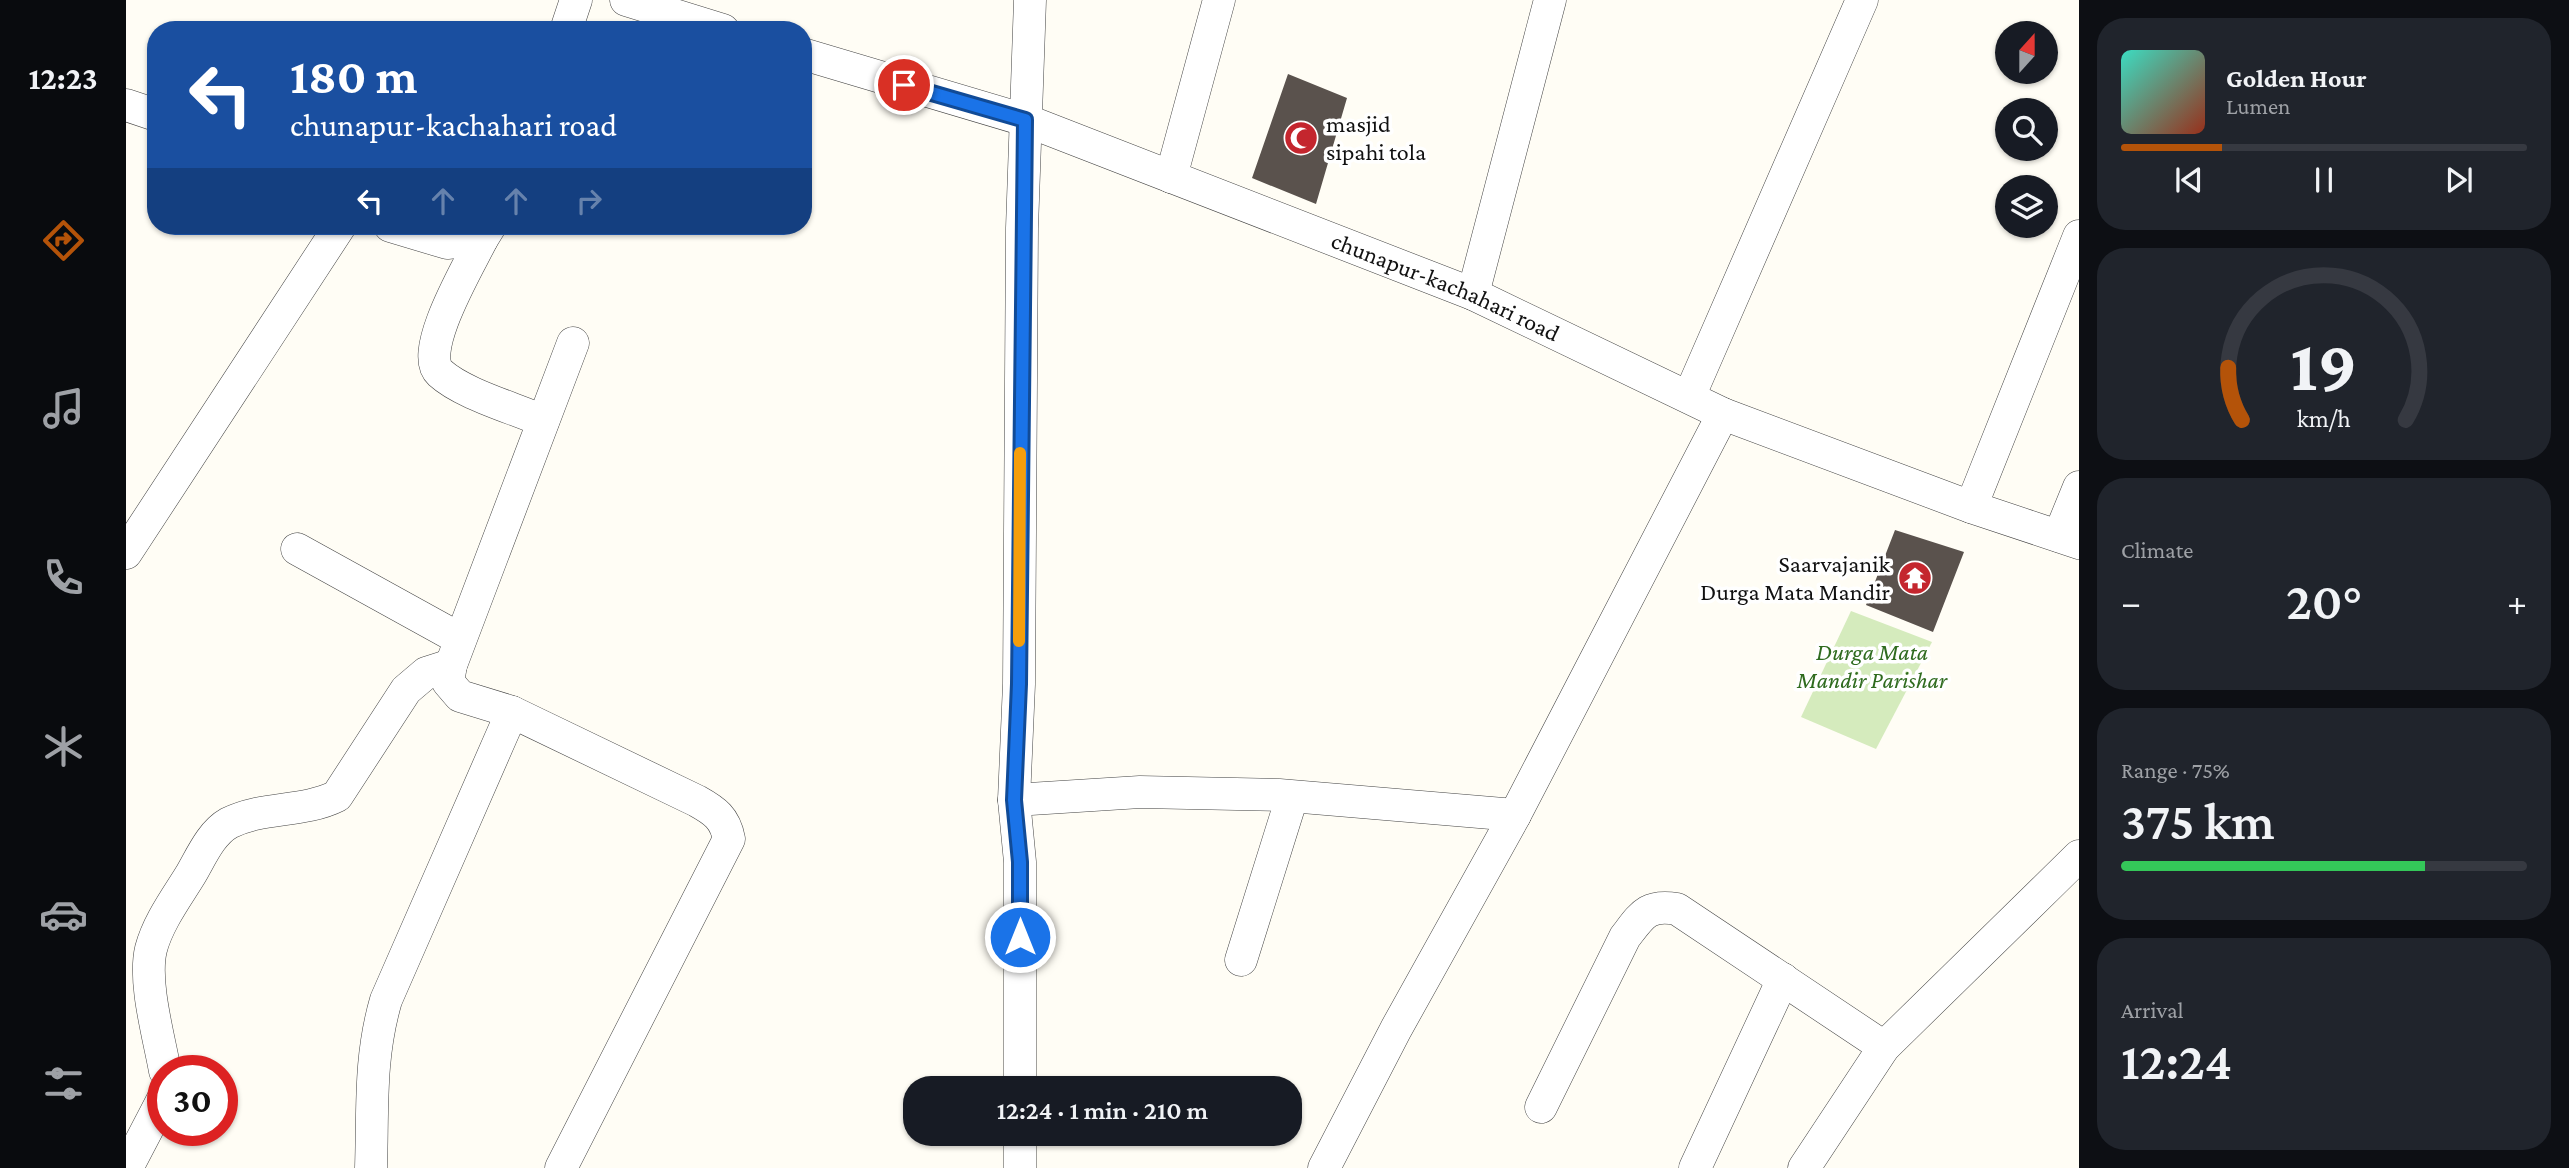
<!DOCTYPE html>
<html lang="en">
<head>
<meta charset="utf-8">
<style>
	:root { --surface:#171b24; --page:#20242c; --text:#f1f3f6; --muted:#9ea1a6; --line:#363941; --accent:#b45309 }
	body { margin:0; font-family:"Crimson Pro",serif; background:var(--page); color:var(--text); height:100vh; display:flex; flex-direction:column; font-size:26px; white-space:nowrap }
	* { box-sizing:border-box; margin:0 }
	p { font-size:23px; color:var(--muted) }
	.icon { flex:none; width:38px; height:38px; fill:none; stroke:currentColor; stroke-width:2; stroke-linecap:round; stroke-linejoin:round }
	.map { position:relative; flex:1; overflow:hidden }
	.side { display:flex; flex-direction:column; gap:18px; padding:18px; background:#0d0f14; width:490px }
	.side>* { flex:none }
	.top-card { position:absolute; left:21px; top:21px; width:665px; height:214px; border-radius:28px; box-shadow:0 2px 5px #0004; background:#1a4fa0; color:#fff; overflow:hidden }
	.needle { width:46px; rotate:21deg }
	.buttons { position:absolute; left:1869px; top:21px; display:grid; gap:14px }
	.buttons a { display:grid; place-items:center; width:63px; height:63px; border-radius:50%; background:var(--surface); box-shadow:0 2px 5px #0004; font-size:35px }
	.speed { position:absolute; left:21px; top:1055px; display:flex; gap:14px; font-size:35px; font-weight:700; text-align:center }
	.speed>* { display:grid; place-content:center; width:91px; height:91px; border-radius:50%; background:var(--surface); box-shadow:0 2px 5px #0004; line-height:1 }
	.speed .limit { border:10px solid #d22; background:#fff; color:#111 }
	.pin { position:absolute; display:grid; place-items:center; width:60px; height:60px; color:#fff; margin:-30px; border:4px solid #fff; border-radius:50%; box-shadow:0 2px 7px #0007 }
	.me { position:absolute; width:77px; margin:-38px; rotate:0deg; stroke-linejoin:round; filter:drop-shadow(0 0 5px #0008) }
	.turn { display:flex; align-items:center; gap:24px; height:147px; padding:0 28px; font-size:32px }
	.turn .icon { width:91px; height:91px; stroke-width:2.5 }
	.turn b { display:block; font-size:49px; line-height:60px }
	.lanes { display:flex; align-items:center; height:66px; padding:0 28px; background:#0003; justify-content:center; gap:35px; direction:ltr }
	.lanes .off { opacity:.35 }
	.big { font-size:52px; font-weight:600; line-height:1.1 }
	.side .tile { flex:1; display:flex; flex-direction:column; justify-content:center; gap:10px; min-width:0; padding:0 24px; border-radius:28px; background:var(--page) }
	.side .dial { align-items:center; gap:0 }
	.dial svg { height:182px; overflow:visible; fill:none; stroke:var(--line); stroke-width:7; stroke-linecap:round; text-anchor:middle }
	.dial text { fill:var(--text); stroke:none }
	.song { display:flex; align-items:center; gap:21px }
	.cover { width:84px; height:84px; border-radius:10px; background:linear-gradient(135deg,hsl(170 70% 55%),hsl(10 70% 35%)) }
	.played { height:7px; border-radius:4px; background:linear-gradient(90deg,var(--accent) 25%,var(--line) 25%) }
	.keys { display:flex; justify-content:space-around; direction:ltr }
	.heat { display:flex; justify-content:space-between; align-items:center; font-size:38px; direction:ltr }
	.charge { height:10px; border-radius:5px; background:linear-gradient(90deg,#34c759 75%,var(--line) 0) }
	.trip { position:absolute; left:777px; top:1076px; width:399px; height:70px; border-radius:28px; background:var(--surface); box-shadow:0 2px 5px #0004; font-weight:600; line-height:70px; text-align:center }
	main { display:flex; flex:1; min-height:0 }
	.menu { display:flex; flex-direction:column; width:126px; justify-content:space-around; align-items:center; background:#090b0e; color:var(--muted) }
	.menu .icon { width:49px; height:49px }
	.menu .current { color:var(--accent) }
	.menu b { font-size:32px; color:var(--text) }
	.map>svg:first-child { display:block }
</style>
</head>
<body>
<main>
<nav class="menu">
<b>12:23</b>
<svg class="icon current" aria-label="directions" viewBox="0 0 24 24"><path d="M12 3l9 9-9 9-9-9zM9 14v-3h6M13 9l2 2-2 2"/></svg>
<svg class="icon" aria-label="music" viewBox="0 0 24 24"><path d="M9 18V5l10-2v13"/><circle cx="6" cy="18" r="3"/><circle cx="16" cy="16" r="3"/></svg>
<svg class="icon" aria-label="phone" viewBox="0 0 24 24"><path d="M5 4h4l2 5-3 2q2 4 5 5l2-3 5 2v4C11 20 4 13 5 4z"/></svg>
<svg class="icon" aria-label="climate" viewBox="0 0 24 24"><path d="M12 3v18M4 7l16 10M4 17L20 7"/></svg>
<svg class="icon" aria-label="car" viewBox="0 0 24 24"><path d="M5 17H2v-5l4-1 3-4h7l3 4 3 1v5h-3M9 17h6M6 11h13"/><circle cx="7" cy="17" r="2"/><circle cx="17" cy="17" r="2"/></svg>
<svg class="icon" aria-label="filters" viewBox="0 0 24 24"><path d="M4 7h16M4 17h16"/><circle cx="9" cy="7" r="2"/><circle cx="15" cy="17" r="2"/></svg>
</nav>
<div class="map">
<svg width="1953" height="1168" viewBox="0 0 1953 1168">
	<rect width="100%" height="100%" fill="#fffdf5"/>
	<path fill="#d5ebbd" d="M 1725,611 L 1806,642 L 1750,749 L 1675,717 Z"/>
	<path fill="#5a524d" d="M 1162,74 L 1221,98 L 1190,204 L 1126,178 Z
		M 1769,530 L 1838,552 L 1807,632 L 1740,605 Z"/>
	<g fill="none" stroke-linecap="round" stroke-linejoin="round">
		<g stroke="#444" stroke-width="33">
			<g id="street">
				<path d="M 500,0 L 597,30"/>
				<path d="M 440,30 L 450,0"/>
				<path id="s1" d="M 677,54 L 899,120 L 1347,294 L 1597,414 L 1845,507 L 1953,543"/>
				<path d="M 0,105 L 30,115"/>
				<path d="M 1045,177 L 1093,0"/>
				<path d="M 264,226 L 321,243 L 356,239 L 364,226"/>
				<path d="M 356,239 C 344,264 291,352 314,373 C 337,394 388,408 417,421"/>
				<path d="M 1347,294 L 1424,0"/>
				<path d="M 1563,397 L 1736,0"/>
				<path d="M 1845,507 L 1953,236"/>
				<path d="M 1933,536 L 1953,487"/>
				<path d="M 171,549 L 334,639"/>
				<path d="M 0,553 L 214,226"/>
				<path d="M 888,800 L 1014,792 L 1153,795 L 1389,815"/>
				<path d="M 1115,960 L 1166,797"/>
				<path d="M 39,1071 C 33,1037 17,982 25,949 C 32,922 51,897 65,874 C 75,857 85,833 103,823 C 137,806 177,813 211,796 L 280,690 L 300,673 L 325,665"/>
				<path d="M 894,1088 L 894,862 L 888,800 L 893,684 L 896,228 L 904,0"/>
				<path d="M 1415,1107 L 1499,937 C 1516,915 1521,904 1551,909 L 1758,1047"/>
				<path d="M 1,1168 L 37,1099"/>
				<path d="M 245,1168 C 247,1109 243,1058 260,1000 L 386,712"/>
				<path d="M 435,1168 L 603,839 C 599,818 589,811 571,801 L 386,712 L 334,696 L 322,682 L 325,665 L 447,343"/>
				<path d="M 894,1168 L 894,1134"/>
				<path d="M 1198,1168 L 1270,1029 L 1389,815 L 1597,414"/>
				<path d="M 1569,1168 L 1657,979"/>
				<path d="M 1678,1168 L 1758,1047 L 1953,856"/>
			</g>
		</g>
		<use href="#street" stroke="#fff" stroke-width="32"/>
	</g>
	<g fill="none" stroke-linecap="round" stroke-linejoin="round">
		<g stroke="#114b97" stroke-width="18">
			<path id="route" d="M 778,85 L 899,120 L 893,684 L 888,800 L 894,862 L 894,937"/>
		</g>
		<use href="#route" stroke="#1a73e8" stroke-width="12"/>
		<path stroke="#f59e0b" stroke-width="12" d="M 893,641 L 894,453"/>
	</g>
	<defs>
		<g id="mosque-disc" transform="scale(1.75)"><circle r="9.5" fill="#c4262e" stroke="#fff"/><path d="M3.5-4.9A6 6 0 1 0 3.5 4.9A5 5 0 1 1 3.5-4.9Z" fill="#fff"/></g>
		<g id="temple-disc" transform="scale(1.75)"><circle r="9.5" fill="#c4262e" stroke="#fff"/><path d="M0-6L5-2H3V0L6.5 2.5H4V6H1.5V3h-3V6H-4V2.5H-6.5L-3 0V-2H-5Z" fill="#fff"/></g>
	</defs>
	<g fill-rule="evenodd">
		<use href="#mosque-disc" x="1175" y="138"/>
		<use href="#temple-disc" x="1789" y="578"/>
	</g>
	<g text-anchor="middle" stroke-width="7" stroke-linejoin="round" paint-order="stroke">
		<g font-size="24" fill="#111" stroke="#fff" text-anchor="start">
			<text x="1200" y="132">masjid<tspan x="1200" dy="28">sipahi tola</tspan></text>
			<text x="1764" y="572" text-anchor="end">Saarvajanik<tspan x="1764" dy="28">Durga Mata Mandir</tspan></text>
		</g>
		<g font-size="24" fill="#111" stroke="#fff">
			<text dy="8" stroke="none"><textPath href="#s1" startOffset="684">chunapur-kachahari road</textPath></text>
		</g>
		<g font-size="24" font-style="italic" fill="#2f6b1f" stroke="#fff">
			<text x="1746" y="660">Durga Mata<tspan x="1746" dy="28">Mandir Parishar</tspan></text>
		</g>
	</g>
</svg>
<div class="buttons">
<a><svg class="needle" viewBox="-14 -14 28 28"><path d="M0-13l5 13h-10z" fill="#e53935"/><path d="M0 13l5-13h-10z" fill="#9ea1a6"/></svg></a>
<a><svg class="icon" aria-label="search" viewBox="0 0 24 24"><circle cx="10" cy="10" r="6"/><path d="M15 15l6 6"/></svg></a>
<a><svg class="icon" aria-label="layers" viewBox="0 0 24 24"><path d="M12 4l9 5-9 5-9-5zM3 14l9 5 9-5"/></svg></a>
</div>
<div class="speed"><div class="limit">30</div></div>
<div class="pin" style="left:778px;top:85px;background:#d93025"><svg class="icon" aria-label="arrive" viewBox="0 0 24 24"><path d="M6 21V4h12l-3 4 3 4H6"/></svg></div>
<svg class="me" style="left:894px;top:937px" viewBox="-20 -20 40 40"><circle r="17" fill="#1a73e8" stroke="#fff" stroke-width="3"/><path d="M0-11L8 9 0 5-8 9z" fill="#fff"/></svg>
<div class="trip">12:24 · 1 min · 210 m</div>
<div class="top-card">
<div class="turn"><svg class="icon" aria-label="left" viewBox="0 0 24 24"><path d="M17 20v-9H6M10 6l-5 5 5 5"/></svg><div><b>180 m</b>chunapur-kachahari road</div></div>
<div class="lanes"><svg class="icon" aria-label="left" viewBox="0 0 24 24"><path d="M17 20v-9H6M10 6l-5 5 5 5"/></svg><svg class="icon off" aria-label="ahead" viewBox="0 0 24 24"><path d="M12 20V5M6 11l6-6 6 6"/></svg><svg class="icon off" aria-label="ahead" viewBox="0 0 24 24"><path d="M12 20V5M6 11l6-6 6 6"/></svg><svg class="icon off" aria-label="right" viewBox="0 0 24 24"><path d="M7 20v-9h11M14 6l5 5-5 5"/></svg></div>
</div>
</div>
<section class="side">
<div class="tile">
<div class="song"><i class="cover"></i><div><b>Golden Hour</b><p>Lumen</p></div></div>
<div class="played"></div>
<div class="keys"><svg class="icon" aria-label="previous" viewBox="0 0 24 24"><path d="M18 5L8 12l10 7zM5 5v14"/></svg><svg class="icon" aria-label="pause" viewBox="0 0 24 24"><path d="M8 5v14M16 5v14"/></svg><svg class="icon" aria-label="next" viewBox="0 0 24 24"><path d="M6 5l10 7-10 7zM19 5v14"/></svg></div>
</div>
<div class="tile dial"><svg viewBox="0 0 100 80">
<path d="M14 69A42 42 0 1 1 86 69"/>
<path d="M14 69A42 42 0 0 1 8 46" stroke="#b45309"/>
<text x="50" y="56" font-size="32" font-weight="700">19</text>
<text x="50" y="72" font-size="11">km/h</text>
</svg></div>
<div class="tile"><p>Climate</p>
<div class="heat"><a>−</a><b class="big">20°</b><a>+</a></div>
</div>
<div class="tile"><p>Range · 75%</p><b class="big">375 km</b><div class="charge"></div></div>
<div class="tile"><p>Arrival</p><b class="big">12:24</b></div>
</section>
</main>
</body>
</html>
